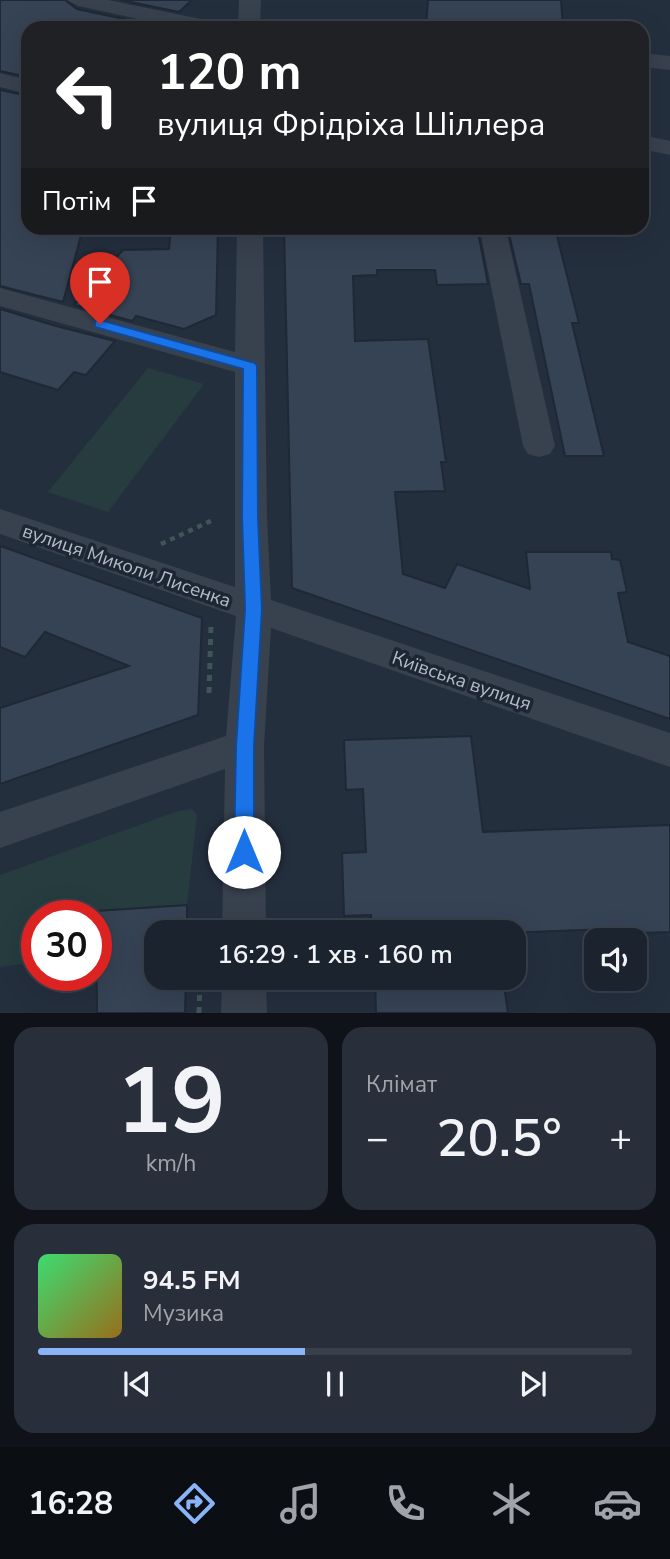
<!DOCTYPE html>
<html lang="uk">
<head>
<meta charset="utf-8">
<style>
	:root { --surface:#1b232e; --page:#282f3a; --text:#f1f3f6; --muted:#a0a4aa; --line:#39404a; --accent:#8ab4f8 }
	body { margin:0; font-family:"Nunito Sans",sans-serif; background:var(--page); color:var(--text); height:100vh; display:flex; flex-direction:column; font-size:26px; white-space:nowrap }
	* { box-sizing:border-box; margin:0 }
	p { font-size:23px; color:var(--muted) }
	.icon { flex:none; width:38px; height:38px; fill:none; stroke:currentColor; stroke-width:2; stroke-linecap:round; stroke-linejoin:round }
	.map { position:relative; height:1013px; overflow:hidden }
	.side { display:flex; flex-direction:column; gap:14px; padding:14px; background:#0f1319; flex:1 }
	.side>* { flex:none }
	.banner { position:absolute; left:21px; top:21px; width:628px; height:214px; border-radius:21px; box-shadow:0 7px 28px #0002,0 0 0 2px var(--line); background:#202124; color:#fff; overflow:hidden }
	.tools { position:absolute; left:584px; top:928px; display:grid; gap:14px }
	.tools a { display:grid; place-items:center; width:63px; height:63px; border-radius:14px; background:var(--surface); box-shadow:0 7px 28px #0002,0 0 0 2px var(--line); font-size:35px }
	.speed { position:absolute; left:21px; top:900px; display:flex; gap:14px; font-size:35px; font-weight:700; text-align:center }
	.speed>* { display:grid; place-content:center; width:91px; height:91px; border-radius:50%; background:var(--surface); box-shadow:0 7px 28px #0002,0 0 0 2px var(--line); line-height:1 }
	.speed .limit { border:10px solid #d22; background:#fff; color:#111 }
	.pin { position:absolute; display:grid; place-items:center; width:60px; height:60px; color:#fff; margin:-72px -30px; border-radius:50% 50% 50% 0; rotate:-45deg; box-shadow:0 0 7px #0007 }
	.pin .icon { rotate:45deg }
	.me { position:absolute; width:77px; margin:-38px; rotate:0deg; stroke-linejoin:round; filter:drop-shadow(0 0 5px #0008) }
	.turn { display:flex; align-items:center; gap:24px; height:147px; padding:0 21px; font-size:32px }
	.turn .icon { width:91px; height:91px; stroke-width:2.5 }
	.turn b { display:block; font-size:49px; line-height:60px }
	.then { display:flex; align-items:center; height:66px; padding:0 21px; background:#0003; gap:14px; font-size:26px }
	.big { font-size:52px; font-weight:600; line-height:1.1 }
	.side .card { flex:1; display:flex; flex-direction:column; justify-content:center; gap:10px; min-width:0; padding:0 24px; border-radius:21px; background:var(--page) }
	.side .dial { align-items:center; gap:0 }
	.dial b { font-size:91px; line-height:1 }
	.song { display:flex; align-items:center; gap:21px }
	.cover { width:84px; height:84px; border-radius:10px; background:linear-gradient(135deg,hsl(140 70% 55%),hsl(40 70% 35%)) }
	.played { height:7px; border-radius:4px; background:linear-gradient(90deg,var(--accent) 45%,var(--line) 45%) }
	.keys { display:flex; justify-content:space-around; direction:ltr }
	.heat { display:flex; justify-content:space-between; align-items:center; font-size:38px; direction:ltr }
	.side .tiles { flex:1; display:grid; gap:14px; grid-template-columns:1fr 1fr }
	.card:last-child { grid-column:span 2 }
	.trip { position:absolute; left:144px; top:920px; width:382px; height:70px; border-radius:21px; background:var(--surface); box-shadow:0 7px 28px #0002,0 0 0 2px var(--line); font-weight:600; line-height:70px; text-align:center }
	.tab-bar { display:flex; height:112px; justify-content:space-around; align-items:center; background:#0b0e12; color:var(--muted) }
	.tab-bar .icon { width:49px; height:49px }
	.tab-bar .on { color:var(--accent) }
	.tab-bar b { font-size:32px; color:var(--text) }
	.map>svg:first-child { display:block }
</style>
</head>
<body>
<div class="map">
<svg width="670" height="1013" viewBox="0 0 670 1013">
	<rect width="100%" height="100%" fill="#242f3e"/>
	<path fill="#263c3f" d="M 148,368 L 204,384 L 108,512 L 48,492 Z
		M 192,809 L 197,815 L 187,905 L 77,912 L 76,915 L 37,915 L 37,962 L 0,967 L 0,875 L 178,811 Z"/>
	<path fill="#364354" stroke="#1f2835" stroke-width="2" d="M 0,0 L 65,0 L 77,9 L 162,27 L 28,28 L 28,77 L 0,71 Z
		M 121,0 L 192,0 L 179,12 Z
		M 428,0 L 561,0 L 563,28 L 426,28 Z
		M 0,90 L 28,96 L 28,228 L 83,228 L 63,302 L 0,286 Z
		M 171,228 L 218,228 L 216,315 L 184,329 L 136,316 L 132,321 L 74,305 L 123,250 L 169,249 Z
		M 284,228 L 474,231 L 479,237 L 488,284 L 437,285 L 435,270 L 377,270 L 377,275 L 353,276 L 355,341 L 428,339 L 446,462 L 441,462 L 445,491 L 395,492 L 403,574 L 445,588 L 457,564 L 530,589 L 526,552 L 611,552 L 612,559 L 620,560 L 627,592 L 618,593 L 628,642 L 670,656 L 670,719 L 292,588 Z
		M 511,228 L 555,228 L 579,323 L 572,323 L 604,456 L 565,456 L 529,284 L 521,284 L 508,230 Z
		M 0,309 L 56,326 L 115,341 L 86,375 L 74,372 L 58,390 L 0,372 Z
		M 0,546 L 202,618 L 198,715 L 0,784 L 0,708 L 129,666 L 45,632 L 25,657 L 0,647 Z
		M 471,736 L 483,832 L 670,825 L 670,932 L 638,933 L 637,928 L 498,933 L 372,933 L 371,915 L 344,916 L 342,853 L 366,852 L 363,789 L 346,790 L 344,740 Z
		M 187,905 L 187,933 L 156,933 L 156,978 L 186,978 L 185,1013 L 97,1013 L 96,911 Z
		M 375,978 L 503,978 L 508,1013 L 376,1013 Z"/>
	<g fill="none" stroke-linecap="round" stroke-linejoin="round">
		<path stroke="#3f5557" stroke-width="4.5" stroke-dasharray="5 5" stroke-linecap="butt" d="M 161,544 L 215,519"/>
		<path stroke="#3f5557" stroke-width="5" stroke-dasharray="6 6" stroke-linecap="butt" d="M 209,693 L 211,625
			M 199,1013 L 200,978"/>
		<path fill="#38414e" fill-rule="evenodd" d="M 67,0 L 108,0 L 211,21 L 222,28 L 180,28 L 78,6 Z
			M 239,0 L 261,0 L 260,28 L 238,28 Z
			M 642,53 L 670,56 L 670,70 L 642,67 Z
			M 0,73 L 28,80 L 28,94 L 0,87 Z
			M 642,135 L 670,141 L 670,155 L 642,149 Z
			M 237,228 L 263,228 L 267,517 L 271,600 L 670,733 L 670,767 L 271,628 L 264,746 L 266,933 L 222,933 L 225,769 L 0,848 L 0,812 L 226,736 L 236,616 L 0,534 L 0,509 L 235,587 L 235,372 L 0,306 L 0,288 L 235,352 Z
			M 475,228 L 503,228 L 507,234 L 555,446 L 550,454 L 539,457 L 528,454 L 523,446 L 481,236 Z
			M 222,978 L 266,978 L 267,1013 L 221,1013 Z"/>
	</g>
	<path fill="#1a73e8" stroke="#114b97" stroke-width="2" d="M 100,320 L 255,363 L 257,366 L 258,517 L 262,609 L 254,746 L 254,852 L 251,858 L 244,861 L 237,858 L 234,852 L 236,746 L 245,609 L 242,517 L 243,369 L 95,327 L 95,321 Z"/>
	<g text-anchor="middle" stroke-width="7" stroke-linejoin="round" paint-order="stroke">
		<g font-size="19" fill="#b4bcc9" stroke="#1d2633">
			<text transform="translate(127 565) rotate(19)" y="7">вулиця Миколи Лисенка</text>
			<text transform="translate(462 680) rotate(19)" y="7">Київська вулиця</text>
		</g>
	</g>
</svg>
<div class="tools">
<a><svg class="icon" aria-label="sound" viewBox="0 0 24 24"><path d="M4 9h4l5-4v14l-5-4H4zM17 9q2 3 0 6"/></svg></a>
</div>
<div class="speed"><div class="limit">30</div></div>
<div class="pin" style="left:100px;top:324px;background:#d93025"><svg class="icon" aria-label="arrive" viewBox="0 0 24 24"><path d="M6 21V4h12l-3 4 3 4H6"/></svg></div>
<svg class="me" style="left:244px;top:852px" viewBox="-20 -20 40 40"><circle r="19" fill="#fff"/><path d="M0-13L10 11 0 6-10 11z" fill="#1a73e8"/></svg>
<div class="trip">16:29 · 1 хв · 160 m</div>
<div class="banner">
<div class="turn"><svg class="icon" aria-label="left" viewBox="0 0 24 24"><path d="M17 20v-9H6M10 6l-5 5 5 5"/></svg><div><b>120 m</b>вулиця Фрідріха Шіллера</div></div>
<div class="then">Потім<svg class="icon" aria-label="arrive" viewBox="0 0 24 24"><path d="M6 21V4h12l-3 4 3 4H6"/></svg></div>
</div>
</div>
<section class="side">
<div class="tiles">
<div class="card dial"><b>19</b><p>km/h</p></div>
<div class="card"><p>Клімат</p>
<div class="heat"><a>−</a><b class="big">20.5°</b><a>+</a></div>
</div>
<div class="card">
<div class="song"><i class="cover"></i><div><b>94.5 FM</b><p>Музика</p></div></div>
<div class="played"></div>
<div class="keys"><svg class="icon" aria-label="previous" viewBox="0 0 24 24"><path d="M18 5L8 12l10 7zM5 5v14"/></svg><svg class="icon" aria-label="pause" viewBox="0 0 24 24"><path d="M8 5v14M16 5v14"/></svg><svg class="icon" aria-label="next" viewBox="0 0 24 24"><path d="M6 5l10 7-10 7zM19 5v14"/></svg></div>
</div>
</div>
</section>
<nav class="tab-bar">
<b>16:28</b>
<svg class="icon on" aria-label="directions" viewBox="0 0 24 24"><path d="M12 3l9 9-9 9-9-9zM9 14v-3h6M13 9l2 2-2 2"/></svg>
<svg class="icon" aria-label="music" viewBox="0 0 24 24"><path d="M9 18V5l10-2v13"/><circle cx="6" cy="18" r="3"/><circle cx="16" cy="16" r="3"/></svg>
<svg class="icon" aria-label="phone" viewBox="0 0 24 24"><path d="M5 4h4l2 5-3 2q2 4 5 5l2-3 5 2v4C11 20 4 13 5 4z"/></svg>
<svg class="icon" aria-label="climate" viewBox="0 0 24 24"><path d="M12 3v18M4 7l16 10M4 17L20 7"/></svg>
<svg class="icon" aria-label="car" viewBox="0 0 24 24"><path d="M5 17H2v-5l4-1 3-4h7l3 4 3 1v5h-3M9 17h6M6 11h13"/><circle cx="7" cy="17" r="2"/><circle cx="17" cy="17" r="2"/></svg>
</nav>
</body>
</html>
